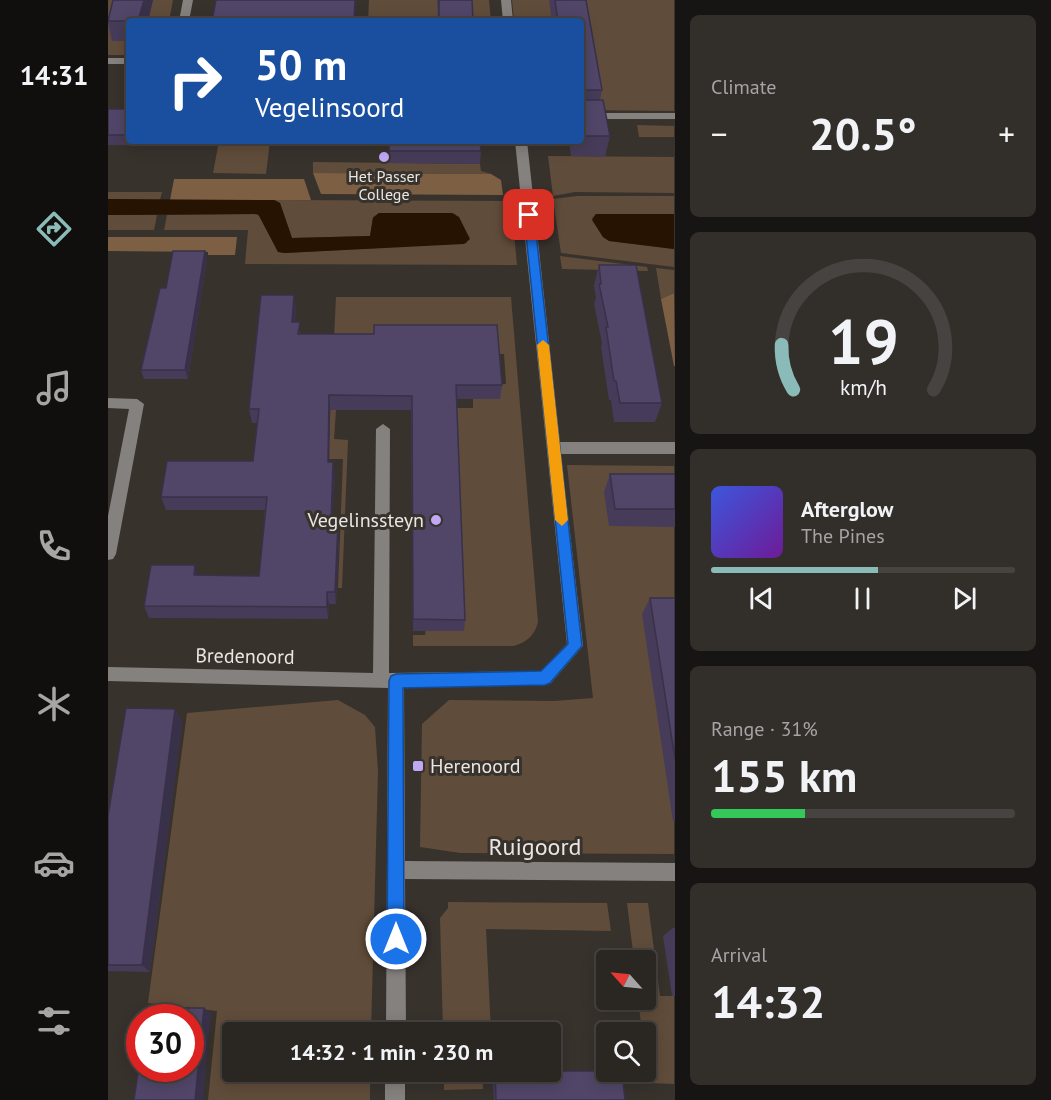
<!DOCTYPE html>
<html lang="en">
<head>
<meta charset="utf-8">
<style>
	:root { --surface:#2a2622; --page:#322e2a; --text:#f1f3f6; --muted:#a5a5a5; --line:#464340; --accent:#8bbbb9 }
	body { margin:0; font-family:"PT Sans",sans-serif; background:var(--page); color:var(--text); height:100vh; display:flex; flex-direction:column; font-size:22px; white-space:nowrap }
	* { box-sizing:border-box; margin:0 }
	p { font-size:20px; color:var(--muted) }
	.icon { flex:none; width:33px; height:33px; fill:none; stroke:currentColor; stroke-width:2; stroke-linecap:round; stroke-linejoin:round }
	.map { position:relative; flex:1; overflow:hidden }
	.side { display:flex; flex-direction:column; gap:15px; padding:15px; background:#171513; width:376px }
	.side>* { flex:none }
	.hud { position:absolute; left:18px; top:18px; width:458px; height:126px; border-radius:6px; box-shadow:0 3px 15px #0003,0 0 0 2px var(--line); background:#1a4fa0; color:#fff; overflow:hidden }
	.needle { width:39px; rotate:297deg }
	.tools { position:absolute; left:488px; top:950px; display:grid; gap:12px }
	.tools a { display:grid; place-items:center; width:60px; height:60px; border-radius:6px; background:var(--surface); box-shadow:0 3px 15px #0003,0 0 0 2px var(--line); font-size:30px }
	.speed { position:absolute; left:18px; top:1004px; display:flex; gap:12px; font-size:30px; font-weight:700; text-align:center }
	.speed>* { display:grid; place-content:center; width:78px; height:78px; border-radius:50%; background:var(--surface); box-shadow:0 3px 15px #0003,0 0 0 2px var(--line); line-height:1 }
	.speed .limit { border:9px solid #d22; background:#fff; color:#111 }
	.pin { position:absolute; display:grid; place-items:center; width:51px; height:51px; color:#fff; margin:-26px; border-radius:12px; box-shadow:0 3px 9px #0006 }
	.me { position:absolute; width:66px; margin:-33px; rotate:0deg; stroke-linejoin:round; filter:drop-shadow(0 0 4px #0008) }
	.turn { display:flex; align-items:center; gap:21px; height:126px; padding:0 30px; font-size:27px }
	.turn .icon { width:78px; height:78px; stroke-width:2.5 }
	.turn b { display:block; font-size:42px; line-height:51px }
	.big { font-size:45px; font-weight:700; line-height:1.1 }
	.side .tile { flex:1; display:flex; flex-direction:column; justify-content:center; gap:9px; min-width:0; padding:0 21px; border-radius:9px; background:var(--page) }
	.side .dial { align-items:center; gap:0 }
	.dial svg { height:156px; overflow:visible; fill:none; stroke:var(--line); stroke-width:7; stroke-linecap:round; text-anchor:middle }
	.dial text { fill:var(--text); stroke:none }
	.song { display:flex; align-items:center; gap:18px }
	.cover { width:72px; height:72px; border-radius:9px; background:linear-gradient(135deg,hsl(230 70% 55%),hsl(280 70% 35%)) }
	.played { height:6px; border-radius:3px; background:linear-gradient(90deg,var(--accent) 55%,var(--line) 55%) }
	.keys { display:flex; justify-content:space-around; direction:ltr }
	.heat { display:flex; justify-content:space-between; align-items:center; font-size:33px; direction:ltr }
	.charge { height:9px; border-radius:4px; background:linear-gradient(90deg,#34c759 31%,var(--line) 0) }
	.trip { position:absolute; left:114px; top:1022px; width:339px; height:60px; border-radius:6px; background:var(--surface); box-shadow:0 3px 15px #0003,0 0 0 2px var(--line); font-weight:700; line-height:60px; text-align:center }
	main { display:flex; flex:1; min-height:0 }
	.menu { display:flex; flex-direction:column; width:108px; justify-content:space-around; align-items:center; background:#110f0e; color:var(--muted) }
	.menu .icon { width:42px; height:42px }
	.menu .current { color:var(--accent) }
	.menu b { font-size:27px; color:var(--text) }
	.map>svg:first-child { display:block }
</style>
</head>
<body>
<main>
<nav class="menu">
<b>14:31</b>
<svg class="icon current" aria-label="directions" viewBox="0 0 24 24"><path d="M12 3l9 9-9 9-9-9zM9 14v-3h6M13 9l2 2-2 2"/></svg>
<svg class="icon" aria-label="music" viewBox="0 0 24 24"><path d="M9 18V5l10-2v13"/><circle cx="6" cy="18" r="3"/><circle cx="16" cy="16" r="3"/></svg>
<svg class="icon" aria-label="phone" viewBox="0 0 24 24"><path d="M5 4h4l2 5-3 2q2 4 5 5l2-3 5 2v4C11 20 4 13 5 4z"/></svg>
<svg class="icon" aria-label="climate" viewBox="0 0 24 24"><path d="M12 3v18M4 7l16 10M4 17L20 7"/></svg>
<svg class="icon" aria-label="car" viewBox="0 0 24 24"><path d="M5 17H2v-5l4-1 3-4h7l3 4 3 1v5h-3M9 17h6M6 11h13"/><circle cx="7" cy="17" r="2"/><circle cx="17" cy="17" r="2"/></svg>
<svg class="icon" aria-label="filters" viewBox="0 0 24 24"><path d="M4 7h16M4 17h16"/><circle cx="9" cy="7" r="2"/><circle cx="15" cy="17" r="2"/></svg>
</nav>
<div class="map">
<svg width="567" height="1100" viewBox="0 0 567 1100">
	<rect width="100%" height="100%" fill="#38322d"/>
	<path fill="#604c3a" d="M 0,0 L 65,0 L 61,21 L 21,21 L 21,55 L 0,55 Z
		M 261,0 L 381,0 L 383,21 L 260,21 Z
		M 404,0 L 566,0 L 566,111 L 473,110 L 472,21 L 406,21 Z
		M 529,125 L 566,126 L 566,137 L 531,137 Z
		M 111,141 L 162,141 L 158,174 L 105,173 Z
		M 440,156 L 566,157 L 566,193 L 467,192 L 445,196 Z
		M 205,162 L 372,164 L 373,171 L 383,174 L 205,173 Z
		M 0,192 L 54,192 L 52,200 L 0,199 Z
		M 469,196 L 566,196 L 566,214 L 488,214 L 484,218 L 495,237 L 501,241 L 566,249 L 566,267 L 453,253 L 445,199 Z
		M 167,200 L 403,201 L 409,265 L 137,264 L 140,230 L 56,230 L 59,215 L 146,214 L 152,216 L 170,252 L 177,253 L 359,243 L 347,214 L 344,213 L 271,213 L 265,217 L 262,236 L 184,238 L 172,203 Z
		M 0,215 L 49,215 L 46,230 L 0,230 Z
		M 452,256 L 539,267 L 540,271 L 454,269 Z
		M 548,268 L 566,270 L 566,293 L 553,299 Z
		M 228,297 L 403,297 L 430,622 C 427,635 419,642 406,646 L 305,646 L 305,635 L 317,635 L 347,408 L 365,408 L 365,399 L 391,384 L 398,384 L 396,354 L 389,354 L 228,410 L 226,439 L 240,440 L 234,588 L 230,588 L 235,459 L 220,459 Z
		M 459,465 L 566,466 L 566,854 L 352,853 L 312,847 L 314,724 L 341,700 L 446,701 L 485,698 Z
		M 230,700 L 257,715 L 267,727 L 270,771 L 263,1032 L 124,1032 L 124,1071 L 262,1071 L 262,1100 L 100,1100 L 109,1011 L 40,1003 L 79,713 Z
		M 340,902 L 499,903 L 503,931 L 378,929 L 383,1032 L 335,1032 L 332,918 L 340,908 Z
		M 519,903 L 540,903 L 552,996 L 566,996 L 566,1084 L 541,1083 L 537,1032 L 534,1032 L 530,999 L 537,999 L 537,960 L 526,960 Z
		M 336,1071 L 374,1071 L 375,1089 L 336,1090 Z"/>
	<path fill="#7d5f43" d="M 205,173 L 383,174 L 393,180 L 395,195 L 213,194 Z
		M 66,179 L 196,179 L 203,200 L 62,200 Z
		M 0,237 L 129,237 L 127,255 L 100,255 L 100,252 L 0,251 Z
		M 566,293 L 567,366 L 566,366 L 553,299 Z"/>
	<path fill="#261301" d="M 0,199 L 166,200 L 172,203 L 184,238 L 262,236 L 265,218 L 271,213 L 344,213 L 351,217 L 362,239 L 356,244 L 177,253 L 170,252 L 150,214 L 0,215 Z
		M 488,214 L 566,214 L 566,249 L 501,241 L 495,237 L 484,220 Z"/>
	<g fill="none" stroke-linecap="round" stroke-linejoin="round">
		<path fill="#84817e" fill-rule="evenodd" d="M 75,0 L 85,0 L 81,21 L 71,21 Z
			M 393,0 L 403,0 L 405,21 L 395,21 Z
			M 0,58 L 21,58 L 21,64 L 0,64 Z
			M 472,113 L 567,113 L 567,119 L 472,119 Z
			M 407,141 L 419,141 L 452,442 L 567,442 L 567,454 L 453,454 L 475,646 L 443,683 L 437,685 L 296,688 L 297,861 L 567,863 L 567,881 L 297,879 L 298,1032 L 278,1032 L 280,688 L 0,681 L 0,667 L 265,673 L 268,429 L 275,424 L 282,429 L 281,673 L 433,671 L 459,644 Z
			M 0,398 L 29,399 L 36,404 L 8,554 L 5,559 L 0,560 L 0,516 L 21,409 L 0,408 Z
			M 277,1071 L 297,1071 L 297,1100 L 277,1100 Z"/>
	</g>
	<path fill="#463c59" d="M 5,0 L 45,0 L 40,21 L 21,21 L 21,41 L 4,41 L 0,23 L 0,19 Z
		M 329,0 L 364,0 L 365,21 L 330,21 Z
		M 441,0 L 478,0 L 494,90 L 492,100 L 502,136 L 497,157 L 463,156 L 461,141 L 472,141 L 472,21 L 444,21 Z
		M 0,109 L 21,109 L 21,141 L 30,141 L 29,145 L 0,145 Z
		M 281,141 L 373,151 L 372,164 L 281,163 Z
		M 97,251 L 99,260 L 80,379 L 36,379 L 33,370 L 58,288 Z
		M 491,265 L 554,403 L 547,422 L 506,422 L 503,400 L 501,400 L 493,347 L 494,343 L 486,304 L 488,298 L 486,286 Z
		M 186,295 L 188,310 L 187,322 L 193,334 L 394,385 L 392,399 L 348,399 L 357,620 L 356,631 L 305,631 L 303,410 L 222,410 L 221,462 L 225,462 L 227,475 L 224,523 L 230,523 L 231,536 L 228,604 L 221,604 L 220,619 L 41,618 L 36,606 L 90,575 L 151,576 L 157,510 L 58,510 L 53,497 L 145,461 L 149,423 L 144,423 L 141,409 Z
		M 502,474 L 567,474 L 567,527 L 501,526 L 496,492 Z
		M 542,598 L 567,598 L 567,821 L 565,821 L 534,614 Z
		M 67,709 L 74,723 L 42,972 L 0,971 L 0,816 Z
		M 565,928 L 567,928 L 567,996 L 564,996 L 555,936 Z
		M 386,1071 L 517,1100 L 386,1100 L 384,1073 Z"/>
	<path fill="#393149" d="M 36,0 L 45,0 L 40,21 L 30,21 Z
		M 247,0 L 248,0 L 247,21 L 246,21 Z
		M 97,251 L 99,260 L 80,379 L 77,370 Z
		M 186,295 L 188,310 L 186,337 L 184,322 Z
		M 221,395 L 222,410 L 221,476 L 220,462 Z
		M 225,462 L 227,475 L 224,536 L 223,523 Z
		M 230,523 L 231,536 L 228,604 L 227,592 Z
		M 87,565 L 91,578 L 86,575 Z
		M 219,592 L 221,604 L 220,619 L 219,607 Z
		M 67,709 L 74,723 L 42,972 L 34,965 Z
		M 96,1008 L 103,1013 L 95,1100 L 87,1100 Z"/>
	<path fill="#514668" stroke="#393149" stroke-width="1.5" d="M 5,0 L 36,0 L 30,21 L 0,21 Z
		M 108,0 L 247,0 L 246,21 L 104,21 Z
		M 331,0 L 364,0 L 365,21 L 331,21 Z
		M 447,0 L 478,0 L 494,90 L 474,90 L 474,98 L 476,100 L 495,100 L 502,136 L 472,136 L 472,21 L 450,21 Z
		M 0,109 L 21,109 L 21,135 L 0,135 Z
		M 281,141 L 372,141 L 373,151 L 281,151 Z
		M 65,251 L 97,251 L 77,370 L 33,370 L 52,288 L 58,288 Z
		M 491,265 L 528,265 L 554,403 L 512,403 L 508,381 L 506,381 L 498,327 L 500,327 L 491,284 L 493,284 Z
		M 153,295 L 186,295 L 184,322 L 192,322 L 190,334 L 266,334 L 266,325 L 389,325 L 394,385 L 348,385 L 357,620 L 305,619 L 304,396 L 221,395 L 220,462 L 225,462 L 223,523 L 230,523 L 227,592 L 219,592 L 219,607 L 36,606 L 43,565 L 87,565 L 86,575 L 151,576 L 159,497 L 53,497 L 59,461 L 145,461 L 151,409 L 141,409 Z
		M 502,474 L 567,474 L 567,509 L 507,509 Z
		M 542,598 L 567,598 L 567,759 Z
		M 18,708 L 67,709 L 34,965 L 0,965 L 0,816 Z
		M 38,1008 L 96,1008 L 87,1100 L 26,1100 L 32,1059 L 32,1068 L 82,1068 L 82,1017 L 37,1017 Z
		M 387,1071 L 514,1071 L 517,1100 L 388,1100 Z"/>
	<path fill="#1a73e8" stroke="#114b97" stroke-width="1.5" d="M 421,212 L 426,215 L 474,646 L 442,683 L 437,685 L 295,688 L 296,939 L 294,945 L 288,948 L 282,945 L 279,939 L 281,681 L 283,676 L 288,674 L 433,671 L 460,644 L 416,215 Z"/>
	<path fill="#f59e0b" d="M 435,340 L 441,345 L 460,520 L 454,526 L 447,520 L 429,345 Z"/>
	<g fill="#c0a8f4" stroke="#38322d" stroke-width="2">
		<circle cx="276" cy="157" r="6"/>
		<circle cx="328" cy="520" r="6"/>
		<rect x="304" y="760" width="12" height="12" rx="3"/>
	</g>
	<g text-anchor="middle" stroke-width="6" stroke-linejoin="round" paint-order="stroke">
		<g font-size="16" fill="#eae6e3" stroke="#38322d">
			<text x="276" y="182">Het Passer<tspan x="276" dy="18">College</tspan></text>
		</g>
		<g font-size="20" fill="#eae6e3" stroke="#38322d" text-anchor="end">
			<text x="316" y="527">Vegelinssteyn</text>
			<text x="322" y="773" text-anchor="start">Herenoord</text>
		</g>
		<g font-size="20" fill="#eae6e3" stroke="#38322d">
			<text transform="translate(137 656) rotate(1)" y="7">Bredenoord</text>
		</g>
		<g font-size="24" fill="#eae6e3" stroke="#38322d">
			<text x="427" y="855">Ruigoord</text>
		</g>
	</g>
</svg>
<div class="tools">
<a><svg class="needle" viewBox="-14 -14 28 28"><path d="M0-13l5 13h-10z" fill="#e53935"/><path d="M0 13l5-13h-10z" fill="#a5a5a5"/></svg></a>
<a><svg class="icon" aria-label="search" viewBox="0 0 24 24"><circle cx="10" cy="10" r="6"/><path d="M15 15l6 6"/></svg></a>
</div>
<div class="speed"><div class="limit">30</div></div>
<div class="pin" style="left:421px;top:215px;background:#d93025"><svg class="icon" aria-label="arrive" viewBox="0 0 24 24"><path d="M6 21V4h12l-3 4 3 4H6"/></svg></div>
<svg class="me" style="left:288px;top:939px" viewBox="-20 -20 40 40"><circle r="17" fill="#1a73e8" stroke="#fff" stroke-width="3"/><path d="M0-11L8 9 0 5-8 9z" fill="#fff"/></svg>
<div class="trip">14:32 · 1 min · 230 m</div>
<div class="hud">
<div class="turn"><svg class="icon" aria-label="right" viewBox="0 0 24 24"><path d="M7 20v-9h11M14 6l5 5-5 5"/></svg><div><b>50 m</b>Vegelinsoord</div></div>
</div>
</div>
<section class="side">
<div class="tile"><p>Climate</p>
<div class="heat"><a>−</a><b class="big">20.5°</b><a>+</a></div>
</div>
<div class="tile dial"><svg viewBox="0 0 100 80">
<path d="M14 69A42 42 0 1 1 86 69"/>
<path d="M14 69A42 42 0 0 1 8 46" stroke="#8bbbb9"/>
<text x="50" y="56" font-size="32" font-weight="700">19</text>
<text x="50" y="72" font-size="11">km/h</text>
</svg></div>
<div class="tile">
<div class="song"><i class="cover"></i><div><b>Afterglow</b><p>The Pines</p></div></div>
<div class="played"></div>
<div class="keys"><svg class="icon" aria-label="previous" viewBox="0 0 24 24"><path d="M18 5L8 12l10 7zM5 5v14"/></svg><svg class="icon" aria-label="pause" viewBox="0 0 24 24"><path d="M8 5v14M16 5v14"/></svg><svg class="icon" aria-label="next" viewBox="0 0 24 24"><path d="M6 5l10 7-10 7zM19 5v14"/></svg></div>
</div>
<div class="tile"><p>Range · 31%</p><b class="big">155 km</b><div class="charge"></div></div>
<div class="tile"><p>Arrival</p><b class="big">14:32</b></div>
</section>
</main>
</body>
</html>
